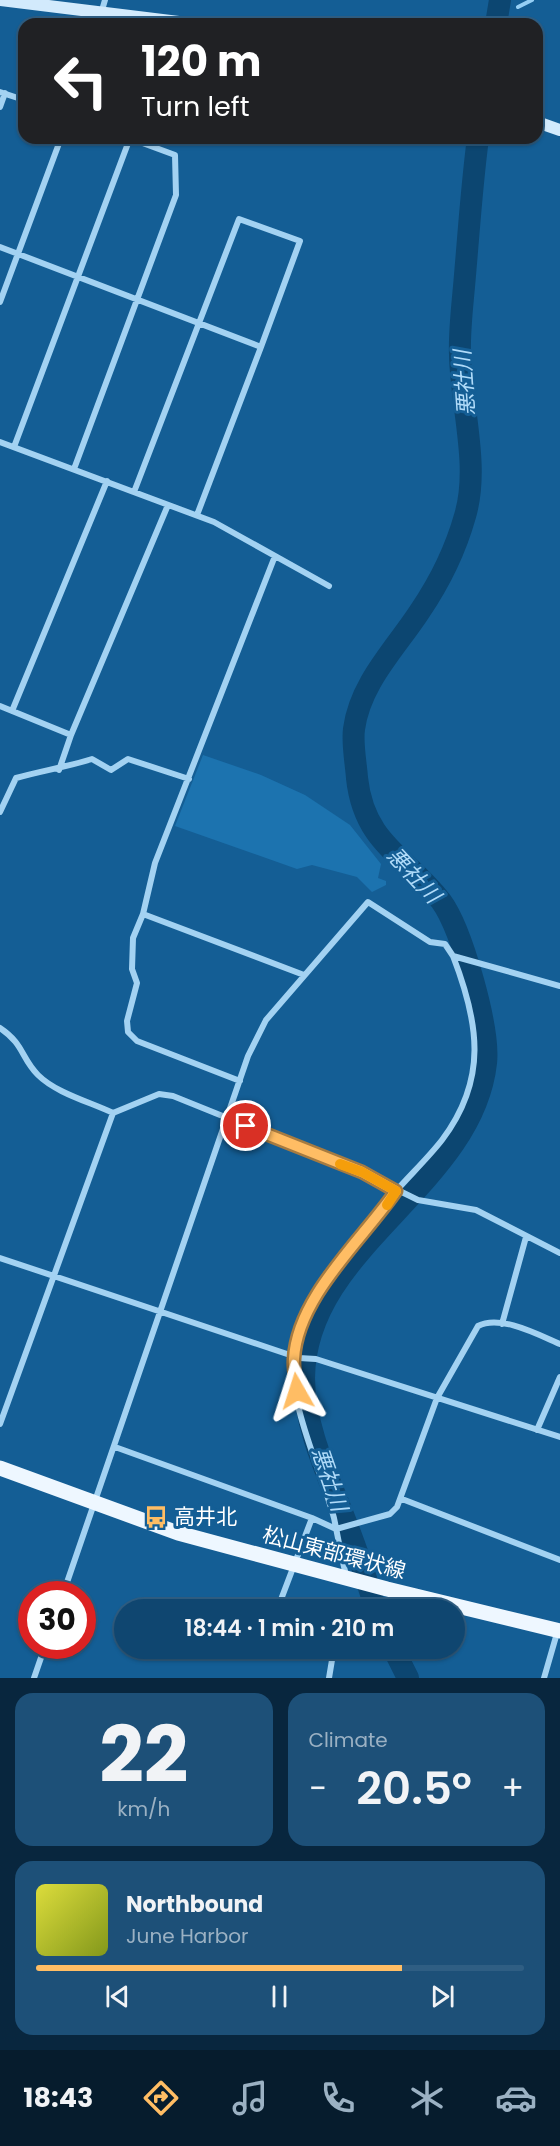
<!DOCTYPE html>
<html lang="en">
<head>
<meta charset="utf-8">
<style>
	:root { --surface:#0f4670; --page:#1d5078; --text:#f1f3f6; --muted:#9bb1c3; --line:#2f5e83; --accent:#ffbd64 }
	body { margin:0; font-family:Poppins,"Noto Sans JP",sans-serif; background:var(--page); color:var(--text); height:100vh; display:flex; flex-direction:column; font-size:22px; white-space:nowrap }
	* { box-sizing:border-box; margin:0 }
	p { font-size:20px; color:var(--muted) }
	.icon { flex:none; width:33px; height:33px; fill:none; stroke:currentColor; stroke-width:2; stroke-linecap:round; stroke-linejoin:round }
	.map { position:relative; height:1678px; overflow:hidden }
	.side { display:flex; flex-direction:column; gap:15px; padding:15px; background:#08263e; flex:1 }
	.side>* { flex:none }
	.banner { position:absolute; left:18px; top:18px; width:525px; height:126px; border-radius:18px; box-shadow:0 2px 4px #0004,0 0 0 2px var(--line); background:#202124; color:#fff; overflow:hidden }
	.speed { position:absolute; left:18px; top:1581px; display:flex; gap:12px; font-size:30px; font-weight:700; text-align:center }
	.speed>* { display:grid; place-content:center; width:78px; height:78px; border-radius:50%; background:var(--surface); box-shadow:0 2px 4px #0004,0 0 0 2px var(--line); line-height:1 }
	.speed .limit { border:9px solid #d22; background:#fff; color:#111 }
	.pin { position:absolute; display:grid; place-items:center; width:51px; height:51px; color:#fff; margin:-26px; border:3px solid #fff; border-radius:50%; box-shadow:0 2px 6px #0007 }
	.me { position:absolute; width:66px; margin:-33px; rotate:354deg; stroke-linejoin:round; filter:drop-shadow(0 0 4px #0008) }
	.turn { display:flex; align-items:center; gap:21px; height:126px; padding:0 24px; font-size:27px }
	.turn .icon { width:78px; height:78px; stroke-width:2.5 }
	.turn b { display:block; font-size:42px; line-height:51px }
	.big { font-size:45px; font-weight:600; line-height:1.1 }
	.side .widget { flex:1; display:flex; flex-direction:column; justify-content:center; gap:9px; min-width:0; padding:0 21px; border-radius:18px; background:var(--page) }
	.side .dial { align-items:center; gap:0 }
	.dial b { font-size:78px; line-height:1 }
	.song { display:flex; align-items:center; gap:18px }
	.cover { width:72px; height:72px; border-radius:9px; background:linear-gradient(135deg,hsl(60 70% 55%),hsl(70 70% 35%)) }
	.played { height:6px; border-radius:3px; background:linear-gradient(90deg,var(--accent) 75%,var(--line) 75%) }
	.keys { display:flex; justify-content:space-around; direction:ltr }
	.heat { display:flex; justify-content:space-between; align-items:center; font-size:33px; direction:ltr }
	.side .tiles { flex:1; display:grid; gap:15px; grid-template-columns:1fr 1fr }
	.widget:last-child { grid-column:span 2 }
	.trip { position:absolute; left:114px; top:1599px; width:351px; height:60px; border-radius:30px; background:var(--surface); box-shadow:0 2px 4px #0004,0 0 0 2px var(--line); font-weight:600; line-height:60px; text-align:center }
	.dock { display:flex; height:96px; justify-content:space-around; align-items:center; background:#061c2d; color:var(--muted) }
	.dock .icon { width:42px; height:42px }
	.dock .current { color:var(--accent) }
	.dock b { font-size:27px; color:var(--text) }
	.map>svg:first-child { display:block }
</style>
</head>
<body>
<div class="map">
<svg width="560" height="1678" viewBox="0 0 560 1678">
	<rect width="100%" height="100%" fill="#145e95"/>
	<path fill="#1c73af" d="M 203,755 L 261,775 L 305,795 L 350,825 L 381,864 L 378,878 L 386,881 L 386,885 L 372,892 L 357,877 L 312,865 L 297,869 L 175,826 Z"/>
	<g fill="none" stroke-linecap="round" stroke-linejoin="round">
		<path stroke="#95cff5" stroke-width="4" d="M 518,7 L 532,0"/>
		<path stroke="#0c4671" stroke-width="22" d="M 496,24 L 500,0
			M 376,1610 C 367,1581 358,1553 347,1525 C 330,1480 304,1428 304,1378 C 305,1247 472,1188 486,1063 C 490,1029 462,929 441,901 C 407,857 364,844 357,778 C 356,763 352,744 354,729 C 360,683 396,648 420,611 C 439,583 456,548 465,516 C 480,466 461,407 460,355 C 459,329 463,301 465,275 C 469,229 472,183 478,138
			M 393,1648 L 408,1678"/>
		<path stroke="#a3d2f2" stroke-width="6" d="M 98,24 L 105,0
			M 0,92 L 24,100
			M 0,107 L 5,93
			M 0,247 L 261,347 L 197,515
			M 0,302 L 61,138
			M 0,442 L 214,522 L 329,586
			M 14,447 L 130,138
			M 74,469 L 176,195 L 175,155 L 129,138
			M 134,492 L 239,219 L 300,241 L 261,347
			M 0,706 L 71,735 L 168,505
			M 12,711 L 107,481
			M 59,770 L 71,735
			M 0,812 L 16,778 C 41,771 66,767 92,759 L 111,770 L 128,759 L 189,779
			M 143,914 L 304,975
			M 0,1028 C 24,1044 21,1058 38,1075 C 56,1093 90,1102 113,1113 L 159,1094 L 173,1096 L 361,1172 L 418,1200 L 476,1210 L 560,1253
			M 240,1081 L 137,1041 L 128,1032 L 127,1021 L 137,983 L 132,969 L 133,938 L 143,914 L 155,863 L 275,556
			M 0,1258 L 299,1358 L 316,1359 L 560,1437
			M 502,1324 L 526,1237
			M 0,1424 L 113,1113
			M 537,1430 L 560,1377
			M 115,1447 L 312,1518 L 336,1529 L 390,1514 L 397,1507 L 437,1398 L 478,1326 C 500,1314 539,1335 560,1344
			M 402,1499 L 560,1560
			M 346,1575 C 341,1556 338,1537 334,1518 C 322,1472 287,1402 294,1355 C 301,1314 325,1279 351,1248 C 367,1230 381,1209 396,1191 C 411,1174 428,1158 442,1140 C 488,1079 479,1023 453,956
			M 63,1594 L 248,1056 L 266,1020 L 368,902 L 430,942 L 445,944 L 453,956 L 560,986
			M 277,1610 L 312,1518
			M 34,1678 L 45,1646
			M 329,1678 L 334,1648
			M 544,1678 L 557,1633"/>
		<path stroke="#d2eafc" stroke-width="12" d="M 0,0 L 195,24
			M 537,122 L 560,130"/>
		<path stroke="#eef7ff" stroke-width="15" d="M 0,1468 L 178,1533 L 387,1589 L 560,1631"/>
	</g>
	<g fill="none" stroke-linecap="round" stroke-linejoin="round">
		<g stroke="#a67b41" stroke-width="15">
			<path id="route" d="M 246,1126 L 362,1172 L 396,1191 C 363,1239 297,1297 294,1359 C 293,1369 296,1380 297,1391"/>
		</g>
		<use href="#route" stroke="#ffbd64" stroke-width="10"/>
		<path stroke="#f59e0b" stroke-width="10" d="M 340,1164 L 362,1172 L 396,1191 L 387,1205"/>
	</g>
	<defs>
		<g id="bus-bare" transform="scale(1.8)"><path d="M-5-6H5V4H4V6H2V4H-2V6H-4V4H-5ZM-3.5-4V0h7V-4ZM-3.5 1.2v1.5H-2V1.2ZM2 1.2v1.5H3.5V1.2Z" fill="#ffbd64" stroke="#145e95" stroke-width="2.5" paint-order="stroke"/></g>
	</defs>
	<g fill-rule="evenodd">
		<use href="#bus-bare" x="156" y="1517"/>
	</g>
	<g text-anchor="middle" stroke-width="6" stroke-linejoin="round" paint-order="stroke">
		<g font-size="21" fill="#fff" stroke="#145e95" text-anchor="start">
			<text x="174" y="1524">高井北</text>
		</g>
		<g font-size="21" fill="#fff" stroke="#145e95">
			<text transform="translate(334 1553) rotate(15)" y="7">松山東部環状線</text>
		</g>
		<g font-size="22" font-style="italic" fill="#b0dbf9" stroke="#145e95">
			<text transform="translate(464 383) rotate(-94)" y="8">悪社川</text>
			<text transform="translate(414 875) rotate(47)" y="8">悪社川</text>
			<text transform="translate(330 1479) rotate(71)" y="8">悪社川</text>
		</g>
	</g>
</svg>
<div class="speed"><div class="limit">30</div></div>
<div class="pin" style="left:246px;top:1126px;background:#d93025"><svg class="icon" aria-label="arrive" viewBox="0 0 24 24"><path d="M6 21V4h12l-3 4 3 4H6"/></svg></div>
<svg class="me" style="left:297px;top:1391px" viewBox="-20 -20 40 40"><path d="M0-17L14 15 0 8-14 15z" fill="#ffbd64" stroke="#fff" stroke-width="4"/></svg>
<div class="trip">18:44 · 1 min · 210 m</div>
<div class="banner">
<div class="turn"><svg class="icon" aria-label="left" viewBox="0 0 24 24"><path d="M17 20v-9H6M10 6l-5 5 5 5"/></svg><div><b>120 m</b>Turn left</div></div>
</div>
</div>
<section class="side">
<div class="tiles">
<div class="widget dial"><b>22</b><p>km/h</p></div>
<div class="widget"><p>Climate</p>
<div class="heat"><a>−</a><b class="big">20.5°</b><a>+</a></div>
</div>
<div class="widget">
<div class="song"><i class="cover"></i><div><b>Northbound</b><p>June Harbor</p></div></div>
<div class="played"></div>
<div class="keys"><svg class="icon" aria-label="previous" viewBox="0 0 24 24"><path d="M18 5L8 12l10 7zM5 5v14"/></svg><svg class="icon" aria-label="pause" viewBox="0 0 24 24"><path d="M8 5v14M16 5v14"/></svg><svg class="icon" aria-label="next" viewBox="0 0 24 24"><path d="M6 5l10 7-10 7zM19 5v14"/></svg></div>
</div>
</div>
</section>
<nav class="dock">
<b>18:43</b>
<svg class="icon current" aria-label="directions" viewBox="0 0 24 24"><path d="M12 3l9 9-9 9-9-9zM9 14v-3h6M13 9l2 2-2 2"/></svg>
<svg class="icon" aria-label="music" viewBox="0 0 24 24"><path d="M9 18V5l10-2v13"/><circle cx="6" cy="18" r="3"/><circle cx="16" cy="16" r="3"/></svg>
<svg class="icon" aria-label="phone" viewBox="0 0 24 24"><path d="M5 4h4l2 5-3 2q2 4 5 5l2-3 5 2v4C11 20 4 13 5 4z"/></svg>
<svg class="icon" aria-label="climate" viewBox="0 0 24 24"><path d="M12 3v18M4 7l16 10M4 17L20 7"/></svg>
<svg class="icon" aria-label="car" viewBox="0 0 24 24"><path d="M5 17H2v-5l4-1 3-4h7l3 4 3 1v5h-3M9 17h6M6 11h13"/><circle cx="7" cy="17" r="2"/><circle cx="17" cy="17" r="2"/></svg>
</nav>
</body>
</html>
